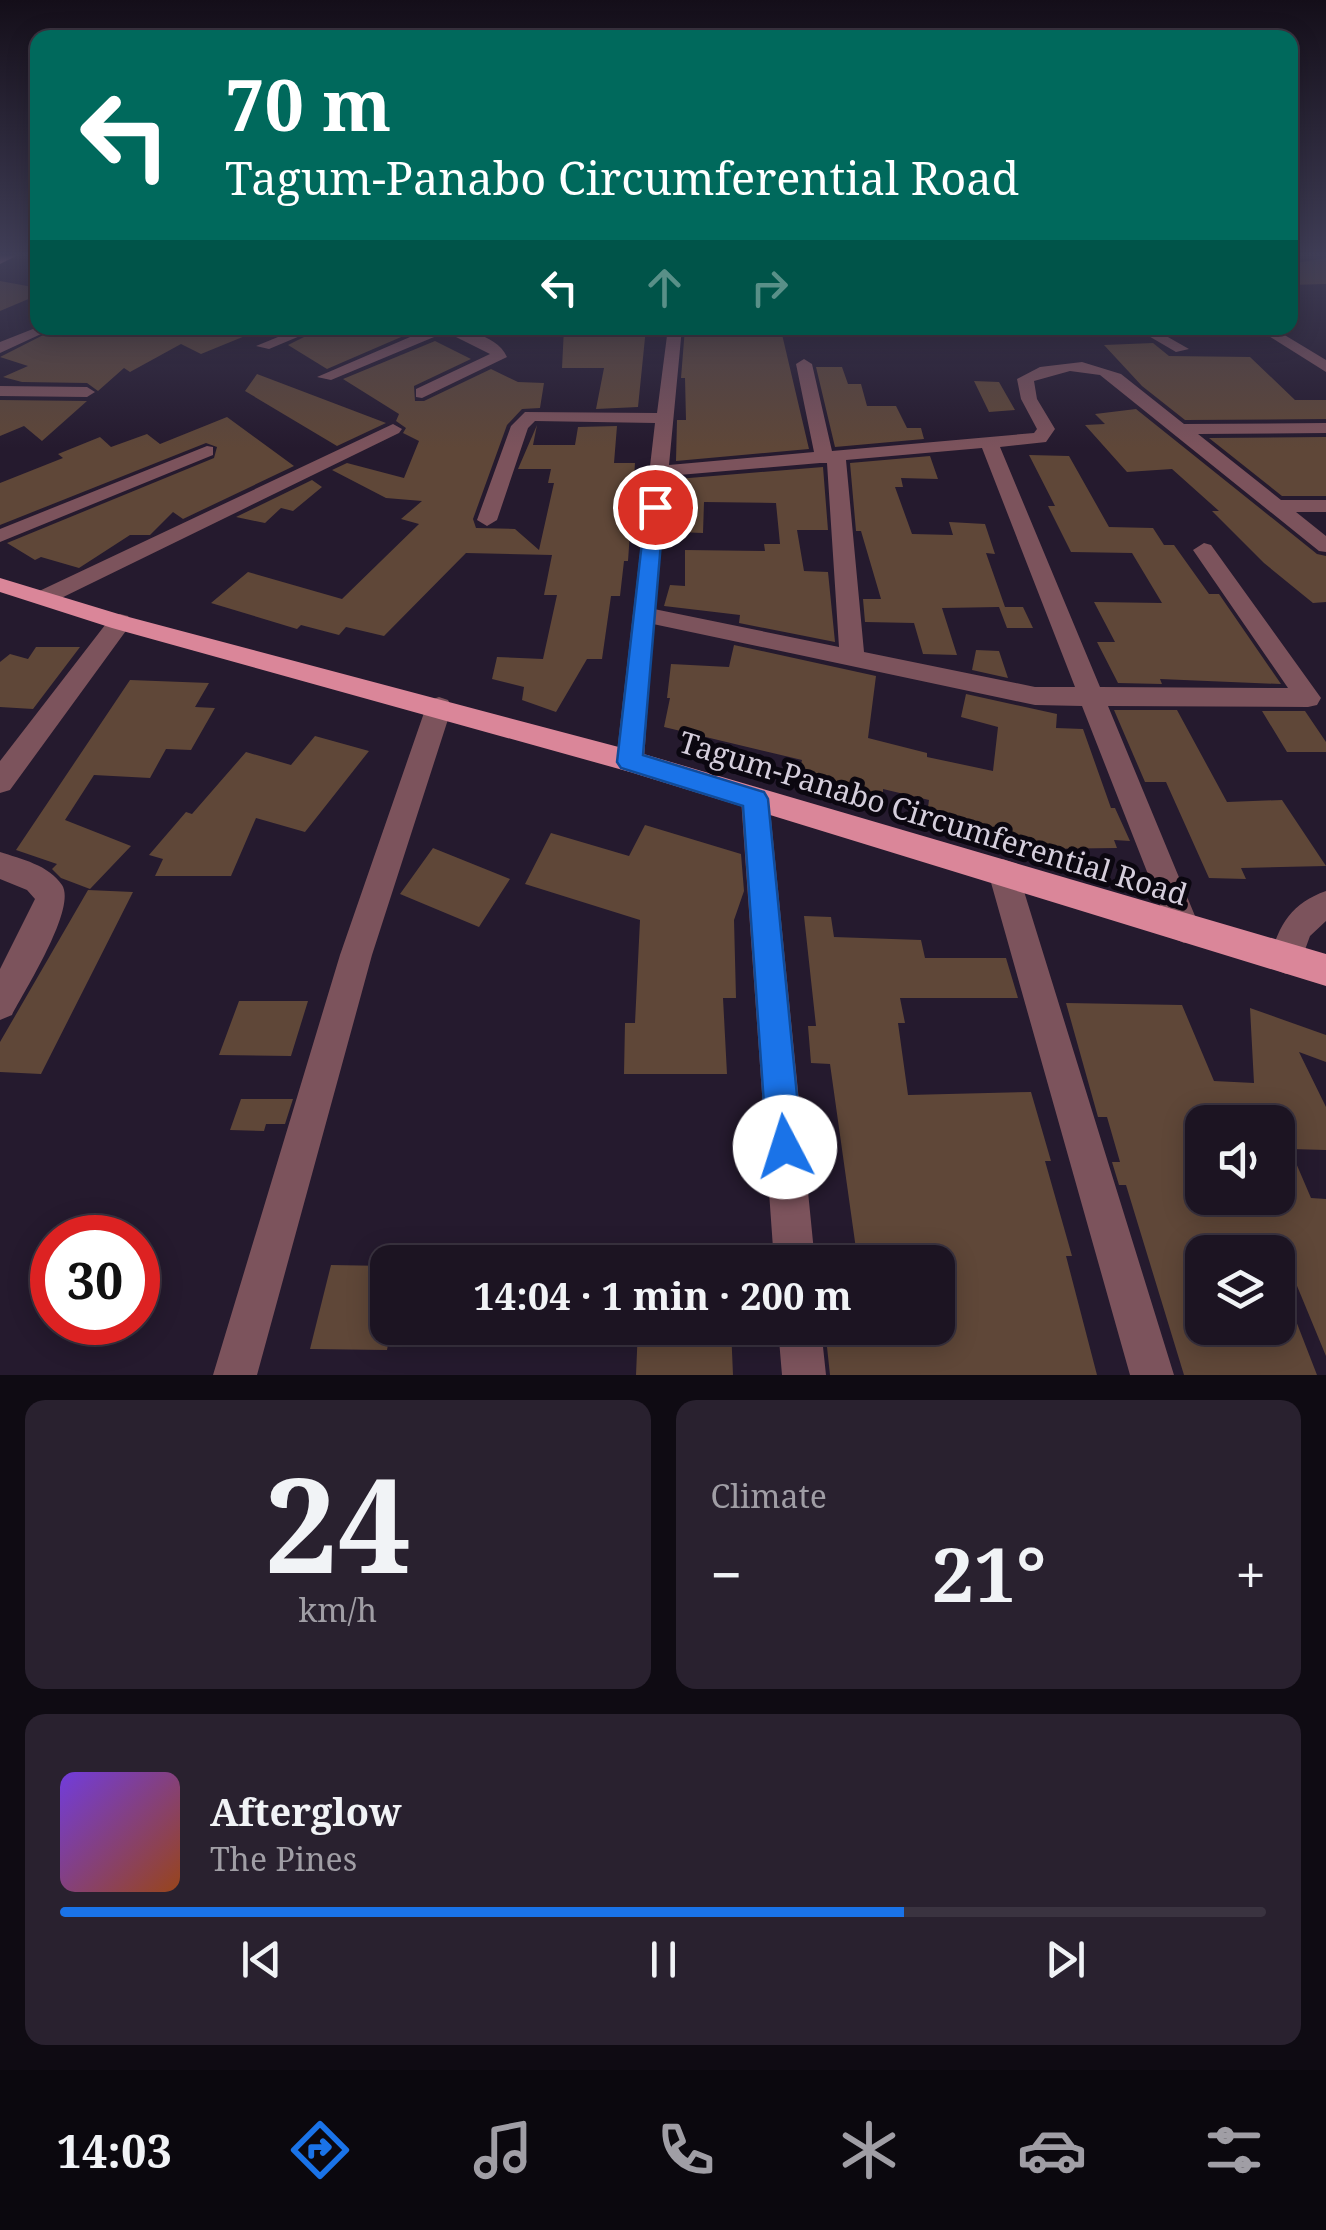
<!DOCTYPE html>
<html lang="en">
<head>
<meta charset="utf-8">
<style>
	:root { --surface:#1c1422; --page:#29212f; --text:#f1f3f6; --muted:#a09ea5; --line:#3a3340; --accent:#1a73e8 }
	body { margin:0; font-family:"Noto Serif",serif; background:var(--page); color:var(--text); height:100vh; display:flex; flex-direction:column; font-size:38px; white-space:nowrap }
	* { box-sizing:border-box; margin:0 }
	p { font-size:32px; color:var(--muted) }
	.icon { flex:none; width:55px; height:55px; fill:none; stroke:currentColor; stroke-width:2; stroke-linecap:round; stroke-linejoin:round }
	.map { position:relative; height:1375px; overflow:hidden }
	.side { display:flex; flex-direction:column; gap:25px; padding:25px; background:#0f0b13; flex:1 }
	.side>* { flex:none }
	.guide { position:absolute; left:30px; top:30px; width:1268px; height:305px; border-radius:20px; box-shadow:0 5px 25px #0003,0 0 0 2px var(--line); background:#00695c; color:#fff; overflow:hidden }
	.controls { position:absolute; left:1185px; top:1105px; display:grid; gap:20px }
	.controls a { display:grid; place-items:center; width:110px; height:110px; border-radius:20px; background:var(--surface); box-shadow:0 5px 25px #0003,0 0 0 2px var(--line); font-size:50px }
	.speed { position:absolute; left:30px; top:1215px; display:flex; gap:20px; font-size:50px; font-weight:700; text-align:center }
	.speed>* { display:grid; place-content:center; width:130px; height:130px; border-radius:50%; background:var(--surface); box-shadow:0 5px 25px #0003,0 0 0 2px var(--line); line-height:1 }
	.speed .limit { border:15px solid #d22; background:#fff; color:#111 }
	.pin { position:absolute; display:grid; place-items:center; width:85px; height:85px; color:#fff; margin:-42px; border:5px solid #fff; border-radius:50%; box-shadow:0 2px 10px #0007 }
	.me { position:absolute; width:110px; margin:-55px; rotate:355deg; stroke-linejoin:round; filter:drop-shadow(0 0 8px #0008) }
	.turn { display:flex; align-items:center; gap:35px; height:210px; padding:0 30px; font-size:45px }
	.turn .icon { width:130px; height:130px; stroke-width:2.5 }
	.turn b { display:block; font-size:70px; line-height:85px }
	.lanes { display:flex; align-items:center; height:95px; padding:0 30px; background:#0003; justify-content:center; gap:50px; direction:ltr }
	.lanes .off { opacity:.35 }
	.big { font-size:75px; font-weight:700; line-height:1.1 }
	.side .tile { flex:1; display:flex; flex-direction:column; justify-content:center; gap:15px; min-width:0; padding:0 35px; border-radius:20px; background:var(--page) }
	.side .dial { align-items:center; gap:0 }
	.dial b { font-size:130px; line-height:1 }
	.song { display:flex; align-items:center; gap:30px }
	.cover { width:120px; height:120px; border-radius:15px; background:linear-gradient(135deg,hsl(260 70% 55%),hsl(20 70% 35%)) }
	.played { height:10px; border-radius:5px; background:linear-gradient(90deg,var(--accent) 70%,var(--line) 70%) }
	.keys { display:flex; justify-content:space-around; direction:ltr }
	.heat { display:flex; justify-content:space-between; align-items:center; font-size:55px; direction:ltr }
	.side .tiles { flex:1; display:grid; gap:25px; grid-template-columns:1fr 1fr }
	.tile:last-child { grid-column:span 2 }
	.trip { position:absolute; left:370px; top:1245px; width:585px; height:100px; border-radius:20px; background:var(--surface); box-shadow:0 5px 25px #0003,0 0 0 2px var(--line); font-weight:700; line-height:100px; text-align:center }
	.tab-bar { display:flex; height:160px; justify-content:space-around; align-items:center; background:#0b080e; color:var(--muted) }
	.tab-bar .icon { width:70px; height:70px }
	.tab-bar .selected { color:var(--accent) }
	.tab-bar b { font-size:45px; color:var(--text) }
	.map>svg:first-child { display:block }
</style>
</head>
<body>
<div class="map">
<svg width="1326" height="1375" viewBox="0 0 1326 1375">
	<rect width="100%" height="100%" fill="#251a2e"/>
	<path fill="#5f4738" fill-rule="evenodd" d="M 1326,258 L 1326,284 L 1290,285 L 1290,264 Z
		M 0,281 L 38,288 L 38,295 L 0,311 Z
		M 57,328 L 291,328 L 273,335 L 262,329 L 201,354 L 181,344 L 130,372 L 124,368 L 98,391 L 87,383 L 22,382 L 3,377 L 28,366 L 0,357 Z
		M 322,328 L 409,328 L 415,331 L 327,369 L 288,345 Z
		M 564,328 L 646,328 L 638,407 L 596,409 L 604,368 L 562,368 Z
		M 685,328 L 781,330 L 809,449 L 676,461 L 677,420 L 686,420 L 685,378 L 681,378 Z
		M 435,341 L 471,359 L 414,386 L 415,401 L 424,401 L 491,369 L 518,382 L 544,383 L 540,408 L 522,409 L 507,425 L 473,519 L 476,528 L 515,529 L 539,550 L 554,483 L 548,483 L 551,469 L 518,469 L 537,425 L 533,445 L 575,445 L 578,427 L 617,426 L 614,463 L 635,463 L 628,561 L 624,561 L 620,596 L 611,596 L 602,659 L 587,659 L 556,712 L 522,700 L 524,687 L 492,679 L 497,657 L 543,659 L 557,595 L 544,595 L 552,555 L 466,553 L 384,636 L 346,627 L 339,635 L 301,625 L 297,629 L 211,603 L 248,572 L 342,599 L 419,524 L 401,519 L 422,501 L 386,498 L 332,470 L 347,463 L 404,478 L 419,441 L 403,433 L 406,428 L 396,421 L 399,414 L 343,379 Z
		M 1153,343 L 1169,356 L 1250,357 L 1295,400 L 1326,400 L 1326,419 L 1185,420 L 1142,386 L 1104,345 Z
		M 816,367 L 842,367 L 848,384 L 861,384 L 867,406 L 896,406 L 907,428 L 921,428 L 924,439 L 835,447 Z
		M 257,374 L 386,423 L 337,446 L 245,391 Z
		M 974,381 L 999,382 L 1015,410 L 989,412 Z
		M 0,400 L 87,401 L 42,441 L 24,426 L 0,436 Z
		M 1136,409 L 1317,554 L 1326,556 L 1326,602 L 1313,603 L 1264,563 L 1212,511 L 1219,511 L 1172,469 L 1127,472 L 1085,425 L 1105,424 L 1095,414 Z
		M 227,417 L 294,466 L 183,519 L 173,512 L 150,535 L 130,535 L 79,568 L 41,557 L 35,560 L 7,543 L 214,458 L 217,447 L 206,443 L 0,525 L 0,483 L 63,458 L 58,454 L 100,437 L 111,447 L 147,434 L 160,444 Z
		M 1326,437 L 1326,496 L 1282,496 L 1209,438 Z
		M 1029,455 L 1069,456 L 1109,527 L 1153,528 L 1164,545 L 1174,545 L 1209,594 L 1219,594 L 1281,684 L 1160,679 L 1162,684 L 1118,683 L 1097,642 L 1115,642 L 1094,602 L 1162,603 L 1132,553 L 1071,552 L 1048,506 L 1055,506 Z
		M 930,456 L 938,479 L 901,478 L 903,487 L 895,487 L 912,534 L 953,535 L 949,522 L 985,524 L 995,554 L 986,553 L 1005,607 L 1023,607 L 1033,628 L 1007,628 L 999,607 L 942,608 L 957,655 L 923,654 L 914,623 L 865,622 L 863,599 L 881,599 L 861,531 L 856,531 L 850,463 Z
		M 823,467 L 828,530 L 797,530 L 804,571 L 828,572 L 835,642 L 739,623 L 740,615 L 664,606 L 670,585 L 685,586 L 685,550 L 765,551 L 764,544 L 780,544 L 776,503 L 704,502 L 703,533 L 677,532 L 677,479 Z
		M 312,480 L 322,487 L 293,511 L 281,508 L 265,523 L 236,517 Z
		M 734,645 L 876,676 L 868,738 L 927,753 L 927,757 L 993,771 L 998,727 L 961,717 L 966,694 L 1057,714 L 1056,728 L 1083,729 L 1111,808 L 1115,808 L 1130,841 L 1114,840 L 1117,848 L 1038,849 L 989,837 L 989,829 L 927,815 L 929,800 L 883,789 L 883,797 L 858,792 L 857,797 L 797,781 L 802,760 L 664,727 L 670,698 L 667,698 L 671,664 L 729,667 Z
		M 36,647 L 80,647 L 33,709 L 0,707 L 0,662 L 10,654 L 28,659 Z
		M 976,650 L 999,651 L 1008,678 L 972,670 Z
		M 130,680 L 209,683 L 195,707 L 215,708 L 191,750 L 166,749 L 150,778 L 94,775 L 65,820 L 131,846 L 90,889 L 61,878 L 52,869 L 57,864 L 16,850 Z
		M 1114,710 L 1177,710 L 1227,802 L 1282,800 L 1326,866 L 1241,868 L 1246,879 L 1209,878 L 1166,782 L 1145,782 Z
		M 1262,711 L 1305,711 L 1326,742 L 1326,752 L 1287,752 Z
		M 315,736 L 369,751 L 305,832 L 256,818 L 231,876 L 155,876 L 163,859 L 149,855 L 186,812 L 192,814 L 246,752 L 291,765 Z
		M 645,825 L 741,854 L 744,891 L 734,920 L 736,998 L 723,998 L 727,1074 L 624,1074 L 625,1023 L 635,1023 L 640,920 L 525,884 L 551,833 L 629,856 Z
		M 433,848 L 510,879 L 479,927 L 400,894 Z
		M 88,890 L 133,892 L 41,1074 L 0,1072 L 0,1042 Z
		M 804,916 L 831,917 L 834,937 L 921,940 L 925,958 L 1006,958 L 1018,998 L 900,998 L 905,1023 L 898,1023 L 908,1095 L 1031,1092 L 1051,1161 L 1045,1161 L 1072,1256 L 1066,1256 L 1097,1375 L 830,1375 L 825,1328 L 938,1328 L 938,1293 L 951,1293 L 944,1249 L 856,1249 L 830,1064 L 811,1063 L 808,1026 L 816,1026 Z
		M 239,1001 L 308,1001 L 291,1056 L 219,1055 Z
		M 1066,1003 L 1182,1005 L 1214,1081 L 1254,1083 L 1250,1008 L 1326,1035 L 1326,1062 L 1299,1052 L 1326,1107 L 1326,1150 L 1290,1149 L 1311,1198 L 1326,1199 L 1326,1356 L 1283,1252 L 1202,1252 L 1202,1328 L 1278,1328 L 1279,1277 L 1317,1375 L 1184,1375 L 1126,1185 L 1119,1185 L 1112,1162 L 1120,1162 L 1107,1117 L 1098,1117 ZM 1202,1122 L 1278,1122 L 1278,1198 L 1202,1198 Z
		M 241,1099 L 293,1099 L 285,1124 L 266,1124 L 264,1131 L 230,1130 Z
		M 331,1265 L 388,1266 L 388,1328 L 391,1328 L 387,1350 L 310,1349 Z
		M 638,1328 L 731,1328 L 733,1375 L 636,1375 Z"/>
	<g fill="none" stroke-linecap="round" stroke-linejoin="round">
		<path fill="#7c535c" fill-rule="evenodd" d="M 38,327 L 54,328 L 0,353 L 0,342 Z
			M 300,328 L 319,328 L 269,349 L 256,346 Z
			M 431,328 C 455,328 496,332 507,357 L 422,398 L 416,397 L 416,389 L 490,354 L 446,332 L 331,380 L 317,377 Z
			M 668,328 L 682,328 L 669,465 L 814,452 L 796,364 L 804,359 L 812,364 L 832,451 L 1034,433 L 1037,429 L 1021,399 L 1017,379 L 1040,367 L 1082,362 L 1121,374 L 1184,424 L 1326,423 L 1326,433 L 1198,434 L 1281,500 L 1326,500 L 1326,512 L 1296,512 L 1326,536 L 1326,552 L 1319,551 L 1100,375 L 1070,371 L 1034,381 L 1037,399 L 1055,429 L 1046,442 L 1000,447 L 1100,687 L 1288,688 L 1193,550 L 1204,543 L 1211,545 L 1321,698 L 1317,705 L 1308,707 L 1108,706 L 1200,928 L 1195,938 L 1184,943 L 1173,938 L 1082,706 L 1035,705 L 653,624 L 644,761 L 640,769 L 630,772 L 620,769 L 616,761 L 655,423 L 535,421 L 528,428 L 497,520 L 487,526 L 477,520 L 511,426 L 525,412 L 657,413 ZM 982,448 L 1075,687 L 1035,687 L 864,652 L 846,460 ZM 820,463 L 827,463 L 839,647 L 654,609 L 667,476 Z
			M 1135,328 L 1152,328 L 1189,349 L 1176,352 Z
			M 1256,328 L 1273,328 L 1326,360 L 1326,372 Z
			M 0,386 L 87,387 L 95,392 L 87,397 L 0,396 Z
			M 393,424 L 402,429 L 399,433 L 51,603 L 43,605 L 32,598 L 35,593 Z
			M 207,446 L 213,447 L 213,455 L 0,542 L 0,529 Z
			M 120,614 L 128,616 L 132,622 L 128,628 L 10,790 L 0,793 L 0,761 L 112,616 Z
			M 439,697 L 448,700 L 452,707 L 372,955 L 257,1375 L 213,1375 L 340,955 L 426,707 L 430,700 Z
			M 755,787 L 765,791 L 769,799 L 815,1262 L 774,1262 L 741,799 L 745,791 Z
			M 0,852 C 21,859 49,865 62,885 C 77,908 25,990 12,1015 L 0,1020 L 0,969 L 35,899 L 27,890 L 0,879 Z
			M 1003,859 L 1014,863 L 1018,872 L 1174,1375 L 1130,1375 L 988,872 L 992,863 Z
			M 1326,891 L 1326,921 L 1310,936 L 1298,969 L 1286,974 L 1274,969 L 1270,958 C 1279,924 1292,903 1326,891 Z
			M 778,1328 L 821,1328 L 826,1375 L 782,1375 Z"/>
		<path fill="#da8699" fill-rule="evenodd" d="M 0,578 L 125,616 L 630,750 L 1326,954 L 1326,986 L 630,772 L 112,628 L 0,592 Z"/>
		<path fill="#f3a2b3" fill-rule="evenodd" d="M 0,256 L 16,256 L 0,264 Z"/>
	</g>
	<linearGradient id="sky" x2="0" y2="1"><stop stop-color="#140e19"/><stop offset="0.57" stop-color="#403e57"/><stop offset="1" stop-color="#403e57" stop-opacity="0"/></linearGradient>
	<rect width="1326" height="448" fill="url(#sky)"/>
	<path fill="#1a73e8" stroke="#114b97" stroke-width="2.5" d="M 655,502 L 664,507 L 643,755 L 764,792 L 768,799 L 802,1147 L 797,1159 L 785,1164 L 773,1159 L 767,1147 L 743,806 L 621,768 L 617,762 L 646,507 Z"/>
	<g text-anchor="middle" stroke-width="10" stroke-linejoin="round" paint-order="stroke">
		<g font-size="30" fill="#d5cedc" stroke="#0b0710">
			<text transform="translate(933 819) rotate(17)" y="10">Tagum-Panabo Circumferential Road</text>
		</g>
	</g>
</svg>
<div class="controls">
<a><svg class="icon" aria-label="sound" viewBox="0 0 24 24"><path d="M4 9h4l5-4v14l-5-4H4zM17 9q2 3 0 6"/></svg></a>
<a><svg class="icon" aria-label="layers" viewBox="0 0 24 24"><path d="M12 4l9 5-9 5-9-5zM3 14l9 5 9-5"/></svg></a>
</div>
<div class="speed"><div class="limit">30</div></div>
<div class="pin" style="left:655px;top:507px;background:#d93025"><svg class="icon" aria-label="arrive" viewBox="0 0 24 24"><path d="M6 21V4h12l-3 4 3 4H6"/></svg></div>
<svg class="me" style="left:785px;top:1147px" viewBox="-20 -20 40 40"><circle r="19" fill="#fff"/><path d="M0-13L10 11 0 6-10 11z" fill="#1a73e8"/></svg>
<div class="trip">14:04 · 1 min · 200 m</div>
<div class="guide">
<div class="turn"><svg class="icon" aria-label="left" viewBox="0 0 24 24"><path d="M17 20v-9H6M10 6l-5 5 5 5"/></svg><div><b>70 m</b>Tagum-Panabo Circumferential Road</div></div>
<div class="lanes"><svg class="icon" aria-label="left" viewBox="0 0 24 24"><path d="M17 20v-9H6M10 6l-5 5 5 5"/></svg><svg class="icon off" aria-label="ahead" viewBox="0 0 24 24"><path d="M12 20V5M6 11l6-6 6 6"/></svg><svg class="icon off" aria-label="right" viewBox="0 0 24 24"><path d="M7 20v-9h11M14 6l5 5-5 5"/></svg></div>
</div>
</div>
<section class="side">
<div class="tiles">
<div class="tile dial"><b>24</b><p>km/h</p></div>
<div class="tile"><p>Climate</p>
<div class="heat"><a>−</a><b class="big">21°</b><a>+</a></div>
</div>
<div class="tile">
<div class="song"><i class="cover"></i><div><b>Afterglow</b><p>The Pines</p></div></div>
<div class="played"></div>
<div class="keys"><svg class="icon" aria-label="previous" viewBox="0 0 24 24"><path d="M18 5L8 12l10 7zM5 5v14"/></svg><svg class="icon" aria-label="pause" viewBox="0 0 24 24"><path d="M8 5v14M16 5v14"/></svg><svg class="icon" aria-label="next" viewBox="0 0 24 24"><path d="M6 5l10 7-10 7zM19 5v14"/></svg></div>
</div>
</div>
</section>
<nav class="tab-bar">
<b>14:03</b>
<svg class="icon selected" aria-label="directions" viewBox="0 0 24 24"><path d="M12 3l9 9-9 9-9-9zM9 14v-3h6M13 9l2 2-2 2"/></svg>
<svg class="icon" aria-label="music" viewBox="0 0 24 24"><path d="M9 18V5l10-2v13"/><circle cx="6" cy="18" r="3"/><circle cx="16" cy="16" r="3"/></svg>
<svg class="icon" aria-label="phone" viewBox="0 0 24 24"><path d="M5 4h4l2 5-3 2q2 4 5 5l2-3 5 2v4C11 20 4 13 5 4z"/></svg>
<svg class="icon" aria-label="climate" viewBox="0 0 24 24"><path d="M12 3v18M4 7l16 10M4 17L20 7"/></svg>
<svg class="icon" aria-label="car" viewBox="0 0 24 24"><path d="M5 17H2v-5l4-1 3-4h7l3 4 3 1v5h-3M9 17h6M6 11h13"/><circle cx="7" cy="17" r="2"/><circle cx="17" cy="17" r="2"/></svg>
<svg class="icon" aria-label="filters" viewBox="0 0 24 24"><path d="M4 7h16M4 17h16"/><circle cx="9" cy="7" r="2"/><circle cx="15" cy="17" r="2"/></svg>
</nav>
</body>
</html>
